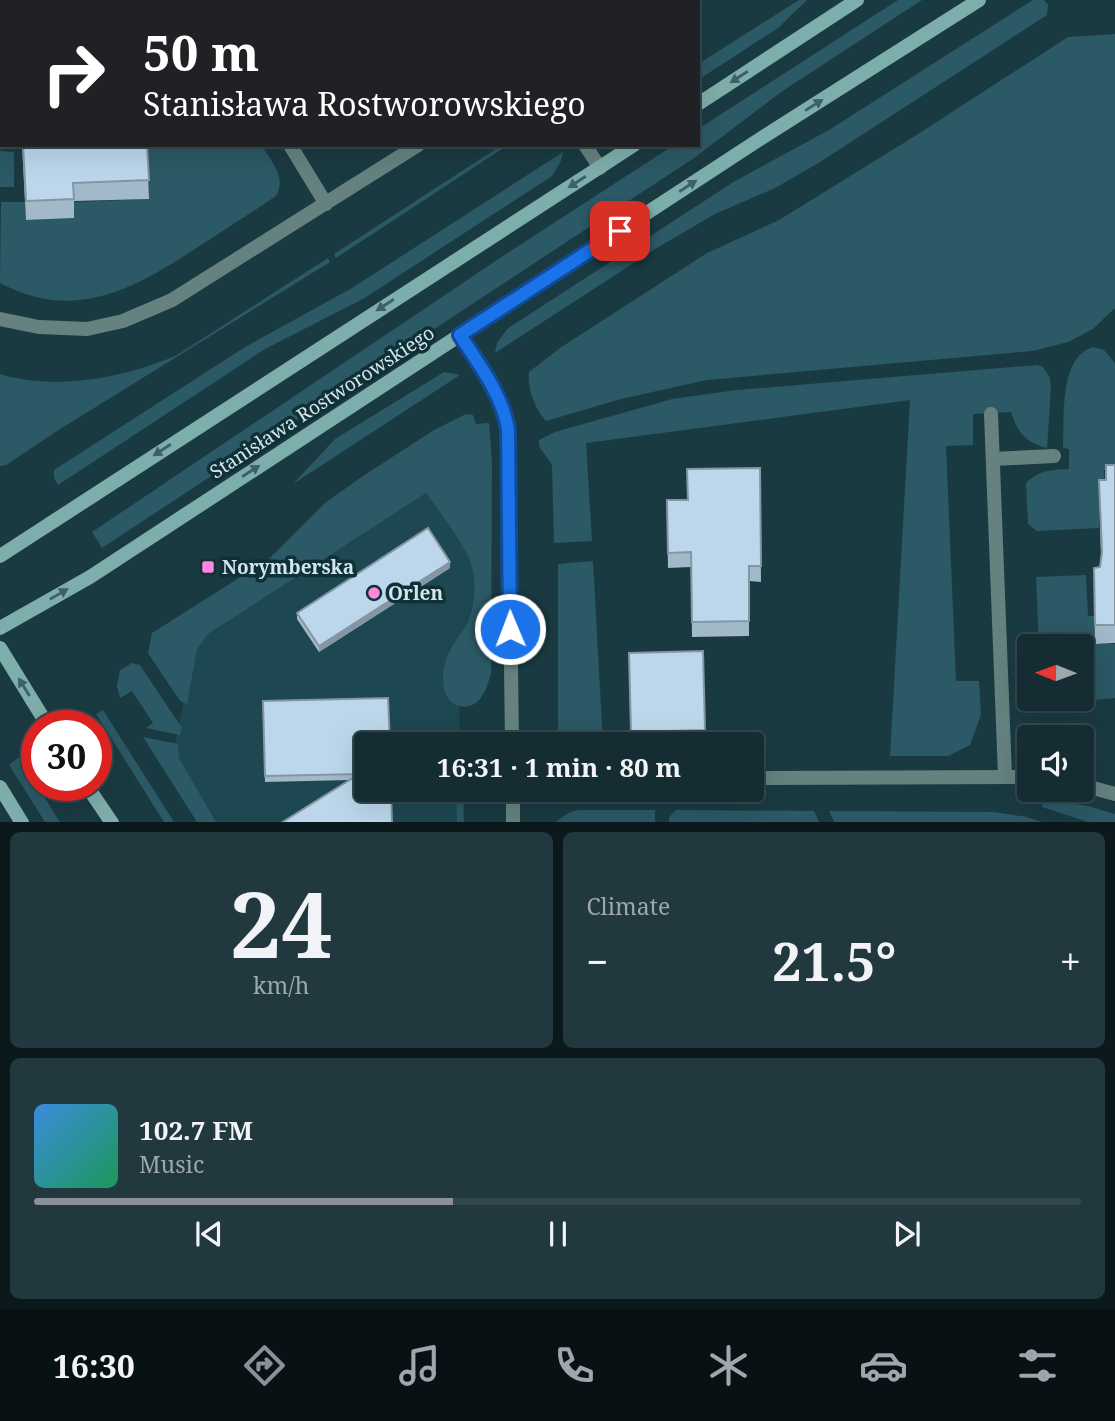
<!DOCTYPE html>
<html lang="en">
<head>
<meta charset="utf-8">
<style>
	:root { --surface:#142c32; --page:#21383e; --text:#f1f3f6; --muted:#9da7ac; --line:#33484d; --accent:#8c9099 }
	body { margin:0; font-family:"Noto Serif",serif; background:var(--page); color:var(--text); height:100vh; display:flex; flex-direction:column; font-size:26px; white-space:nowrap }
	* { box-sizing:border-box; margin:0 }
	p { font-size:23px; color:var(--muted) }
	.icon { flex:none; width:38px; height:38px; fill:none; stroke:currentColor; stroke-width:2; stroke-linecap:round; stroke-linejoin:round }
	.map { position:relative; height:822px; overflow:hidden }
	.sheet { display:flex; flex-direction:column; gap:10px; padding:10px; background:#0b181c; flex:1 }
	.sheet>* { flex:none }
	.hud { position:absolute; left:0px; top:0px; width:700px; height:147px; box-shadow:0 7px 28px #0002,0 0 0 2px var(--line); background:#202124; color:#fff; overflow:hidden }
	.needle { width:46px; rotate:271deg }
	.buttons { position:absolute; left:1017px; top:634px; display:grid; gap:14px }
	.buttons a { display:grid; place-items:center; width:77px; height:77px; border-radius:7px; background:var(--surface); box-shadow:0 7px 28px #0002,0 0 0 2px var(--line); font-size:35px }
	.speed { position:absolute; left:21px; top:710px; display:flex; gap:14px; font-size:35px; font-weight:700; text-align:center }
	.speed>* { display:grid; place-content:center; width:91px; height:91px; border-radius:50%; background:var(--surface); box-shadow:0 7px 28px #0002,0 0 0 2px var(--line); line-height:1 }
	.speed .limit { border:10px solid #d22; background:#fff; color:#111 }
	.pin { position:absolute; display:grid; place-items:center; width:60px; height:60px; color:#fff; margin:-30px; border-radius:14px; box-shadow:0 4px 10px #0006 }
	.me { position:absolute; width:77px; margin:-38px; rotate:359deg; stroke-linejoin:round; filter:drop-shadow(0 0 5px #0008) }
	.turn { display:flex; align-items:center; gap:24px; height:147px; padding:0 28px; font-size:32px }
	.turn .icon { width:91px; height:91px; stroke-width:2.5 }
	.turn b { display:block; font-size:49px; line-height:60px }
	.big { font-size:52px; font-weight:700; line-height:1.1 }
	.sheet .widget { flex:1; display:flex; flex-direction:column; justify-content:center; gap:10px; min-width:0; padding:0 24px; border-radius:10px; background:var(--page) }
	.sheet .dial { align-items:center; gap:0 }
	.dial b { font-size:91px; line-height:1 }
	.song { display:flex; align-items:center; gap:21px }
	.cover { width:84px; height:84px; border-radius:10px; background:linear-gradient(135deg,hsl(210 70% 55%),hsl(150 70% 35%)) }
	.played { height:7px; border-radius:4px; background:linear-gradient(90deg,var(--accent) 40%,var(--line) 40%) }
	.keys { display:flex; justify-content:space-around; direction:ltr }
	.heat { display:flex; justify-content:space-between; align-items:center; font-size:38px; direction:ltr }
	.sheet .tiles { flex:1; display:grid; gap:10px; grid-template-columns:1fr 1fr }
	.widget:last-child { grid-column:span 2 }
	.trip { position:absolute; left:354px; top:732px; width:410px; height:70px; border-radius:7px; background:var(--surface); box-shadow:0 7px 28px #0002,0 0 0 2px var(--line); font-weight:700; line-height:70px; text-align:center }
	.menu { display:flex; height:112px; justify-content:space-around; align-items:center; background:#081214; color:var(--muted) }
	.menu .icon { width:49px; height:49px }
	.menu .selected { color:var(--accent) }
	.menu b { font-size:32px; color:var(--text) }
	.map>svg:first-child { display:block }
</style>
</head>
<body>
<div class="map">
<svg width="1115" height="823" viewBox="0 0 1115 823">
	<rect width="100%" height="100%" fill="#1a3a42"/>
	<path fill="#1d4751" d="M 473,471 L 480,624 L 458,639 L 460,744 L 366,744 L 366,789 L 461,789 L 461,822 L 200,822 L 169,772 L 198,635 L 433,482 Z"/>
	<path fill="#2b5965" d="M 43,0 L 168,0 L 169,2 L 43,2 Z
		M 225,0 L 529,0 L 529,2 L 226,2 Z
		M 799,0 L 807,0 L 778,28 L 698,80 L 698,64 Z
		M 898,0 L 922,0 L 781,92 L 694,158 L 102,548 L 92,532 L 500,258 L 674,145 L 698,145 L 698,129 Z
		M 1033,0 L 1044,0 L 1048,5 L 1047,15 L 817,164 L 775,188 L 715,214 L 657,248 L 495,353 L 497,343 L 507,329 L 735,181 L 829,130 Z
		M 1115,34 L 1115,308 L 1094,328 L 1082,335 L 1068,342 L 1033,351 L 707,380 L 621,399 L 546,421 C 535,409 527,388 529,372 L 560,348 L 707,253 L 779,220 L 915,136 L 1068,37 Z
		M 147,145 L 261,145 C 271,161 287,176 276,196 C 249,214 222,232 195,249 C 132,290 74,322 0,283 L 1,202 L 25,202 L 26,220 L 73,218 L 73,202 L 149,199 Z
		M 502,145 L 508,145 L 336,258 L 334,254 Z
		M 0,151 L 14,152 L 14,187 L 0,187 Z
		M 563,152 L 561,161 L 552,176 L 363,299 L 265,349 L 58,485 L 54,478 L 54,470 L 245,347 L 352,288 Z
		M 328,258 L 330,262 L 57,431 L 6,465 L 0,466 L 0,374 C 55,391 125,378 177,355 Z
		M 1093,347 L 1104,350 L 1115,363 L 1115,469 L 1104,470 L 1105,497 L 1099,498 L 1099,528 L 1037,531 L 1028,524 L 1026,483 C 1039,470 1051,470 1069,469 L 1069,449 L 1063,448 C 1065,418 1058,358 1093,347 Z
		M 1037,365 L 1043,367 L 1050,378 L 1051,387 L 1047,448 C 1026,443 1017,432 1011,412 L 973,414 L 973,445 L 946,446 L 956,681 L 979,681 L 981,715 L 970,745 L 948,756 L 890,756 L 910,400 L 586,443 L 592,541 L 554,543 L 552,465 L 539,446 L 539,440 L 555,432 L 672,399 L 737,390 Z
		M 444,372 L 460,375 L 293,484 L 335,439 Z
		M 466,414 L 473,415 L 476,424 L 489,423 L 492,462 L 491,674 C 488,683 486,691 480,699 C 468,713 447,707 444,688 C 440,663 450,648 464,629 C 475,613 478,580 470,561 C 462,541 439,511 426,493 L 208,634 L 197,649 L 187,704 L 180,701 L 148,653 L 152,633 L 269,559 L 325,503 L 360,478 L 434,430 Z
		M 593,561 L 603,744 L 558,744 L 558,564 Z
		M 1086,575 L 1088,616 L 1095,616 L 1095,644 L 1115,644 L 1115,698 L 1041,705 L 1041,698 L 1082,698 L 1082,646 L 1039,646 L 1036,577 Z
		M 132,663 L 140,665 L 182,728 L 180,735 L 146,728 L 153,723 L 132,691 L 120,698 L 117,686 L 120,670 Z
		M 103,710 L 174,822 L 164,822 L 96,714 Z
		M 143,737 L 178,744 L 179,758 L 216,822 L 197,822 Z
		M 19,757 L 60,822 L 45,822 L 9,765 Z
		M 456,789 L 463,789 L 464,822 L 457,822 Z
		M 1042,799 L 1088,806 L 1115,814 L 1115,822 L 1088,822 L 1042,807 Z
		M 579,810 L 655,810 L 655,822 L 555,822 L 570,812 Z
		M 676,810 L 814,811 L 819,822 L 669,822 L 669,817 Z
		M 829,811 L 994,812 L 1027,817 L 1041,822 L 834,822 Z"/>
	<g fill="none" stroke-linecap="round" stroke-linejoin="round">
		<path stroke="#658280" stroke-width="14" d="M 540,0 L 540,2
			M 991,414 L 1005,776
			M 993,459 L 1054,456"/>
		<path stroke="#658280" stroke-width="14" d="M 199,0 L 200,2
			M 641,2 L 643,0
			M 290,145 L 326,204
			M 585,145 L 600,168
			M 0,319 L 39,327 L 87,329 L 123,321 L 172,300 L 418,145
			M 460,335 C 479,365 501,394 508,429 L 512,744
			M 751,778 L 1029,777
			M 1082,785 L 1115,794
			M 513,789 L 513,823"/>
		<path stroke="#7eaeab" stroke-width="14" d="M 698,104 L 857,0
			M 0,556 L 634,145
			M 0,628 L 90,577 L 757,141 L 979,0
			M 0,648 L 48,726
			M 87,786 L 112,823
			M 0,787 L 22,823"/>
	</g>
	<path fill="#a2b9ca" d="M 0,0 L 2,2 L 2,83 L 0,83 Z
		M 22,145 L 147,145 L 149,199 L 74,201 L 74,218 L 26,220 Z
		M 1115,465 L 1115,643 L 1095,644 L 1094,568 L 1100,567 L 1101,558 L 1099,480 L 1106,480 Z
		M 760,468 L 761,582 L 749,581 L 749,636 L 692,637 L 691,567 L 668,568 L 667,515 L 687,500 Z
		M 450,568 L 319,652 L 297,619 L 297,613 Z
		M 703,651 L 705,739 L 631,741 L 629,653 Z
		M 388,698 L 366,789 L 350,780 L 265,782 L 263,701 Z"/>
	<path fill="#8496a4" d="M 450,562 L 450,568 L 319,652 L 319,646 Z"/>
	<path fill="#bcd7eb" stroke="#8496a4" stroke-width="2" d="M 0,0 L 43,0 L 43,2 L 2,2 L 2,60 L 0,60 Z
		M 23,145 L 147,145 L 149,180 L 73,183 L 74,199 L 26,201 Z
		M 1106,465 L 1115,465 L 1115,625 L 1095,625 L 1094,568 L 1100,567 L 1102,552 L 1099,480 L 1106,480 Z
		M 760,468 L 761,566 L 749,566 L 749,621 L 692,622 L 691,552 L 668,553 L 667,500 L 688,500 L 687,469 Z
		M 428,528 L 450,562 L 319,646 L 297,613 Z
		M 703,651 L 705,730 L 631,732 L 629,653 Z
		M 388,698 L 390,744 L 366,744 L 366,789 L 391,789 L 392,823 L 281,823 L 359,774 L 265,776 L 263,701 Z"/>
	<defs><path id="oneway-solid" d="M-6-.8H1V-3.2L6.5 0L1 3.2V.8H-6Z" transform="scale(1.75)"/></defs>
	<g fill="#3b6265">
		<use href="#oneway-solid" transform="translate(739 77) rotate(147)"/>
		<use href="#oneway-solid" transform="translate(814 105) rotate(-32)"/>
		<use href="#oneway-solid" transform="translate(577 182) rotate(147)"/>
		<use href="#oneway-solid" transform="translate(688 186) rotate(-33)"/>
		<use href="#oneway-solid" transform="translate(385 305) rotate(147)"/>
		<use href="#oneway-solid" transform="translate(162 450) rotate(147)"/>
		<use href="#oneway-solid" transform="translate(251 471) rotate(-33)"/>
		<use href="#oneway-solid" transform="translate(59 594) rotate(-30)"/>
		<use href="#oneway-solid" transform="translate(24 687) rotate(-122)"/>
	</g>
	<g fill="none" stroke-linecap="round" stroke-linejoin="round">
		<g stroke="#114b97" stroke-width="18">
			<path id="route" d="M 510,629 L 508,429 C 502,394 479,365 460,335 L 620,231"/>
		</g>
		<use href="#route" stroke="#1a73e8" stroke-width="12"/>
	</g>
	<g fill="#ff85df" stroke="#0f3037" stroke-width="2.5">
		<rect x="201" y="560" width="14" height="14" rx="3.5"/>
		<circle cx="374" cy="593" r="7"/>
	</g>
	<g text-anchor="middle" stroke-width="7" stroke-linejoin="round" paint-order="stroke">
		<g font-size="19" fill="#d4e6eb" stroke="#0f3037">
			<text transform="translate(322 402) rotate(-33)" y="7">Stanisława Rostworowskiego</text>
		</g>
		<g font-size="19" font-weight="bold" fill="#d4e6eb" stroke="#0f3037" text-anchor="start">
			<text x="222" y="574">Norymberska</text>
			<text x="388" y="600">Orlen</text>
		</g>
	</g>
</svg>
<div class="buttons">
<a><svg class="needle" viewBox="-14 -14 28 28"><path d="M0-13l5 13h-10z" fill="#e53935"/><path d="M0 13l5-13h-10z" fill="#9da7ac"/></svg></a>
<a><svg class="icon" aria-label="sound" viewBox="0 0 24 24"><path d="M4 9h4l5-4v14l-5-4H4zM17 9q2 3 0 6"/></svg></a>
</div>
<div class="speed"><div class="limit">30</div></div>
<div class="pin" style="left:620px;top:231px;background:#d93025"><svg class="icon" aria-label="arrive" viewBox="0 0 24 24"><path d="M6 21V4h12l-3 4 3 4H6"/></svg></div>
<svg class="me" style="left:510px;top:629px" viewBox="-20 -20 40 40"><circle r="17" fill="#1a73e8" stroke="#fff" stroke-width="3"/><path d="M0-11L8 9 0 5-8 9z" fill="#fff"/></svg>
<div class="trip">16:31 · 1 min · 80 m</div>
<div class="hud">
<div class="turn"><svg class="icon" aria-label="right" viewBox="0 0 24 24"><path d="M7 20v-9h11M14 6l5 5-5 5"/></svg><div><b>50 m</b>Stanisława Rostworowskiego</div></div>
</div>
</div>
<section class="sheet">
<div class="tiles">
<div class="widget dial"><b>24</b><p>km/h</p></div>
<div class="widget"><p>Climate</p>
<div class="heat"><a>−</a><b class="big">21.5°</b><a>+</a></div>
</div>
<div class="widget">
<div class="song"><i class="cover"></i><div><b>102.7 FM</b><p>Music</p></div></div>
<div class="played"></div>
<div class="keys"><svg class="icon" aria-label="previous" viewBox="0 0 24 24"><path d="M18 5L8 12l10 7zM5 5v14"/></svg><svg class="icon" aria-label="pause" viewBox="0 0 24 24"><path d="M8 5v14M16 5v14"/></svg><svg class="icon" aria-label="next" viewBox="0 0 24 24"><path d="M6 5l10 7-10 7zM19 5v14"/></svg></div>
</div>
</div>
</section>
<nav class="menu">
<b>16:30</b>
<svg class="icon selected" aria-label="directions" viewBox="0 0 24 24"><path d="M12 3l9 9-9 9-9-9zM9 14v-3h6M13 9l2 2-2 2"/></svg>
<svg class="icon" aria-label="music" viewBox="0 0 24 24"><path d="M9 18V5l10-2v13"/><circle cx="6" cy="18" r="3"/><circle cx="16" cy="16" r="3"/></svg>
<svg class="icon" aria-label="phone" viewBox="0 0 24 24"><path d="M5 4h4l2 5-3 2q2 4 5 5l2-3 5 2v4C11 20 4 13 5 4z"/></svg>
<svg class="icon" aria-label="climate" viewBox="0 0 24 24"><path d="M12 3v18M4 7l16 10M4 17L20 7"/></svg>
<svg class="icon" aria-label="car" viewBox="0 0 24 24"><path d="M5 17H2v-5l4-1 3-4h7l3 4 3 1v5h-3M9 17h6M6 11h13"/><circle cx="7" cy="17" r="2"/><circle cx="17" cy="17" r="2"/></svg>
<svg class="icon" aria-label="filters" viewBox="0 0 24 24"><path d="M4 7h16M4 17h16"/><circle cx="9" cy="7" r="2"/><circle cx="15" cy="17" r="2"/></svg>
</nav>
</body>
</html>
